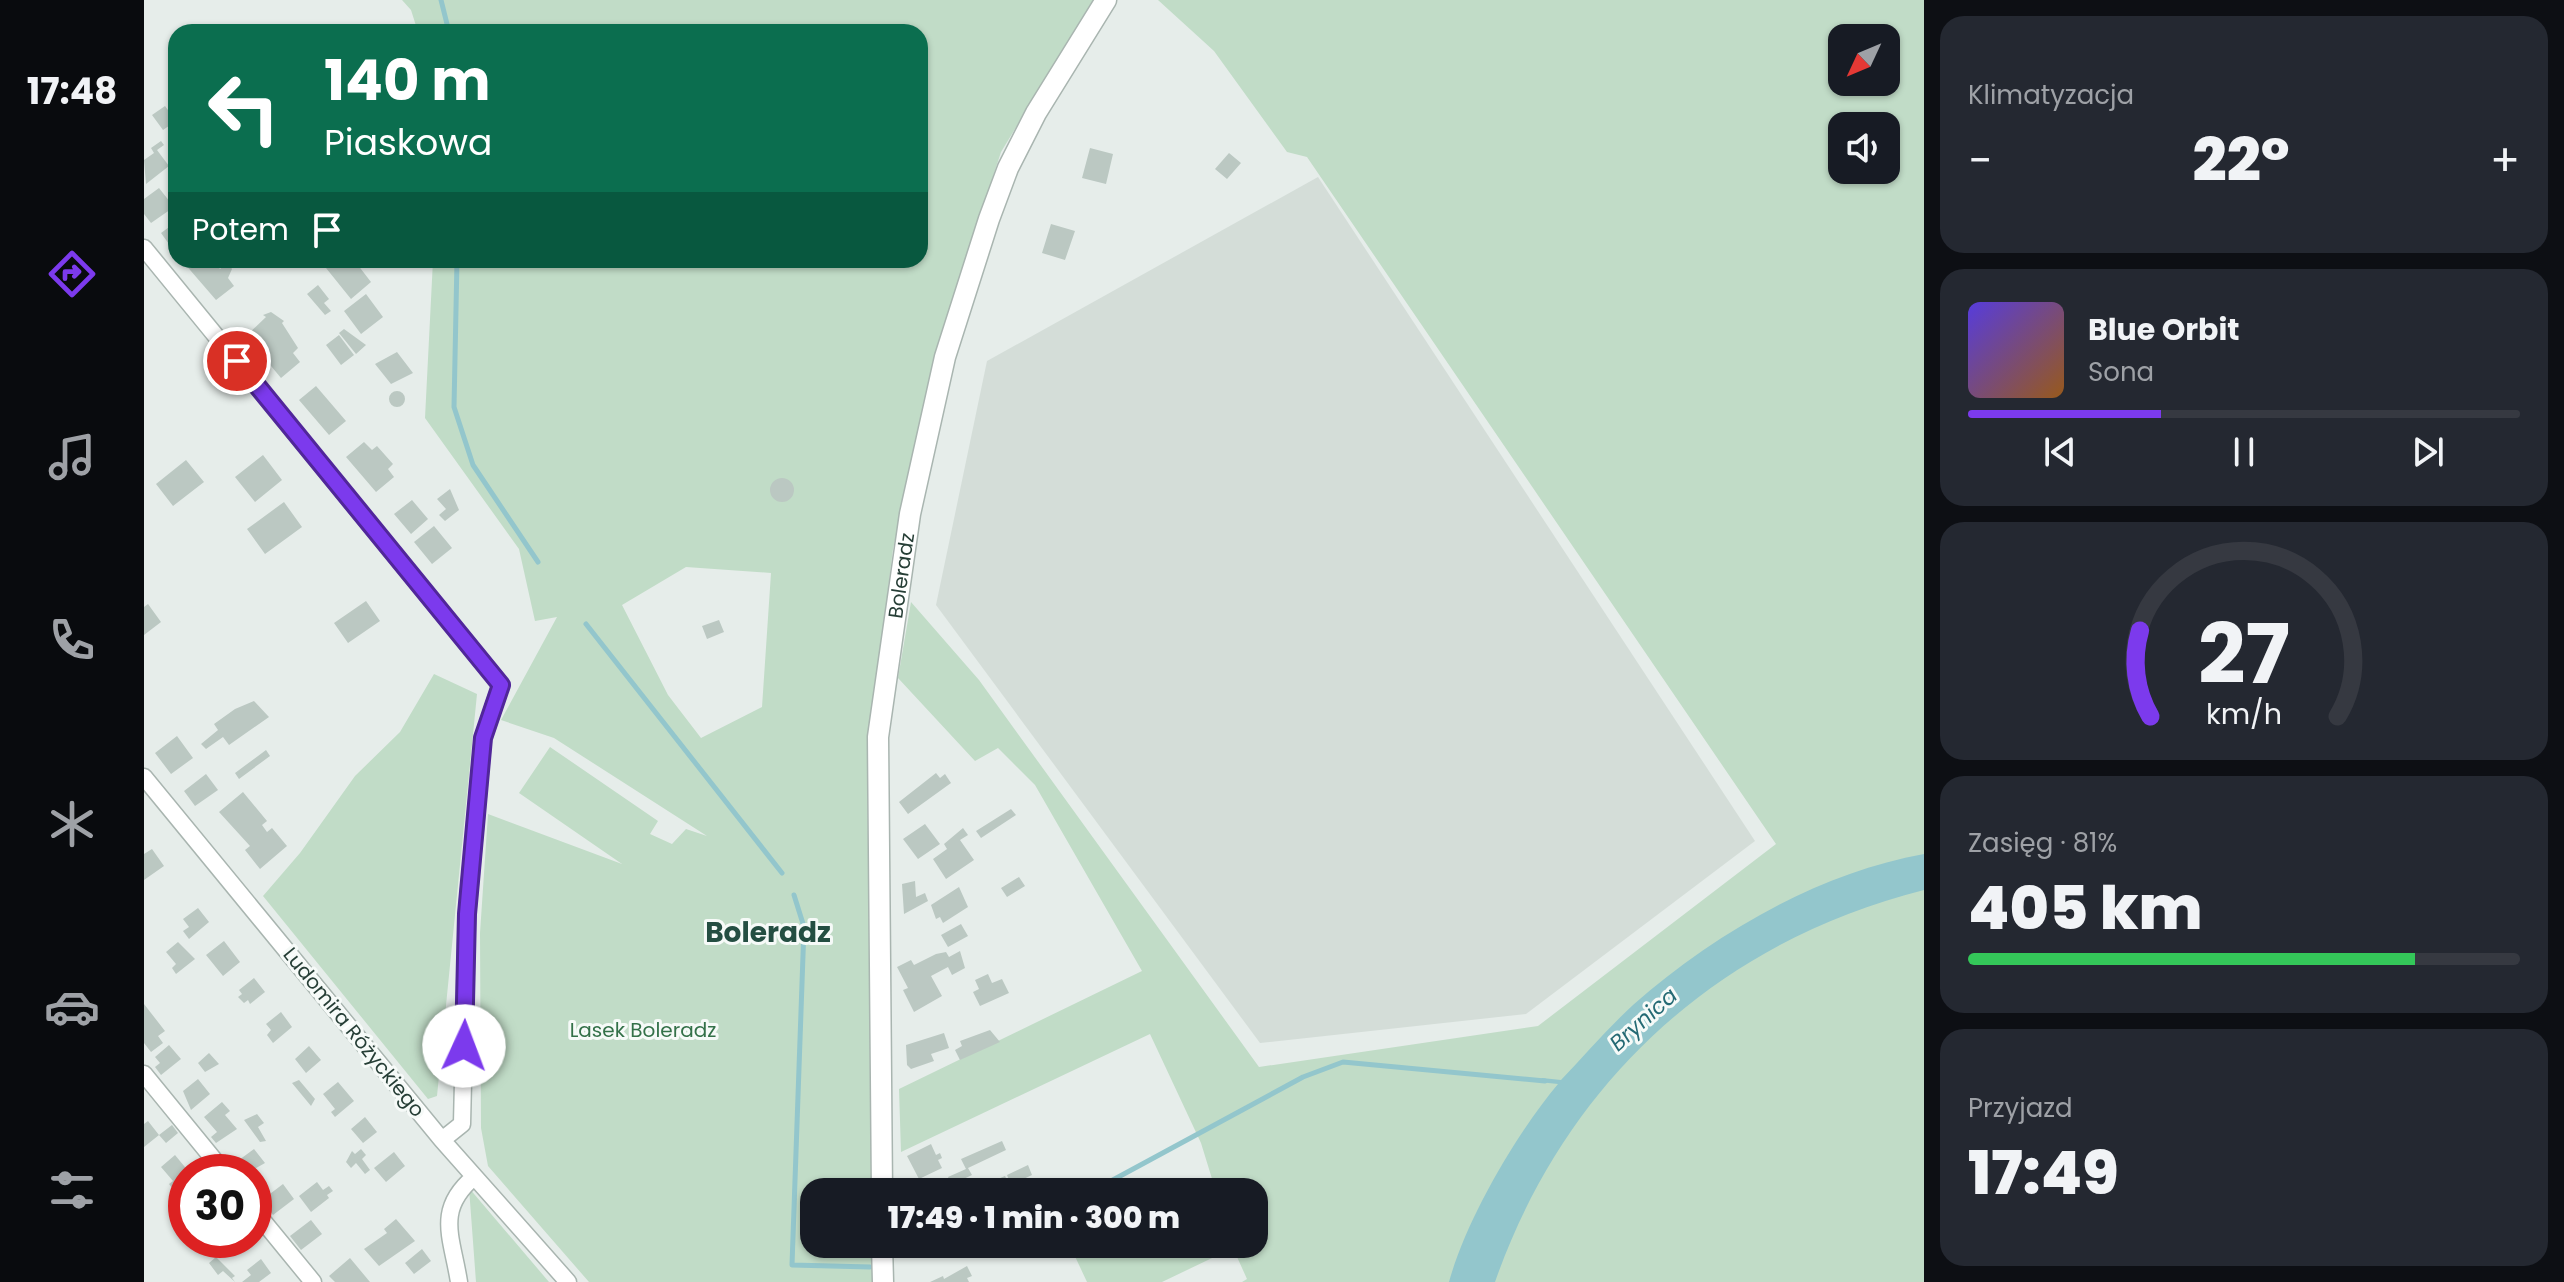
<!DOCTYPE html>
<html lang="pl">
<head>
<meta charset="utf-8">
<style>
	:root { --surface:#171b24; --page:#242831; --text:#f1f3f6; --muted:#9ea1a6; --line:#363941; --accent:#7c3aed }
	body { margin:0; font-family:Poppins,sans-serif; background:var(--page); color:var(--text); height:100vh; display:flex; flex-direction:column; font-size:30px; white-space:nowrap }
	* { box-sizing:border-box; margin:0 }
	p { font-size:26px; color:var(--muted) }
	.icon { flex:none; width:44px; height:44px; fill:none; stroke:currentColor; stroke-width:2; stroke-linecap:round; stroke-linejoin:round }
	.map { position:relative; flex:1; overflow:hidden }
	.details { display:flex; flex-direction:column; gap:16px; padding:16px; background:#0d0f14; width:640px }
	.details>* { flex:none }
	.top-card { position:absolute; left:24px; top:24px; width:760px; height:244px; border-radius:24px; box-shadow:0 2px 6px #0004; background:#0b6e4f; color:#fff; overflow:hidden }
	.needle { width:52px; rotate:226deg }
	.fabs { position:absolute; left:1684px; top:24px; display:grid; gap:16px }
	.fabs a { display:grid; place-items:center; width:72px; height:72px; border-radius:16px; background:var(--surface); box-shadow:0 2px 6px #0004; font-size:40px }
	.speed { position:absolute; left:24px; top:1154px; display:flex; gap:16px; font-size:40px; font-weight:700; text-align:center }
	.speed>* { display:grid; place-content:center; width:104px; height:104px; border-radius:50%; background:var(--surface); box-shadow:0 2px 6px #0004; line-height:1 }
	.speed .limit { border:12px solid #d22; background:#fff; color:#111 }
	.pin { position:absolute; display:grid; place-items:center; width:68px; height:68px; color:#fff; margin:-34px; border:4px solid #fff; border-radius:50%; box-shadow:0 2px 8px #0007 }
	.me { position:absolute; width:88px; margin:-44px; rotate:2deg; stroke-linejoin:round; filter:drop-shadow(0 0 6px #0008) }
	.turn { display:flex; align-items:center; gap:28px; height:168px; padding:0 24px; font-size:36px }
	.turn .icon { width:104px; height:104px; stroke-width:2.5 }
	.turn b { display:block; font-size:56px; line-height:68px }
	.then { display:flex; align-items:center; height:76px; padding:0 24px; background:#0003; gap:16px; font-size:30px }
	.big { font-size:60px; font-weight:800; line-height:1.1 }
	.details .widget { flex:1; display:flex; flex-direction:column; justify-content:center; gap:12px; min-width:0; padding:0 28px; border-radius:24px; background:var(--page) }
	.details .dial { align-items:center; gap:0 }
	.dial svg { height:208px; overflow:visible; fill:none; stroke:var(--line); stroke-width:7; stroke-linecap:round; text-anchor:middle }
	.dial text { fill:var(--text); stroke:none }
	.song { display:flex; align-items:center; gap:24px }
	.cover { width:96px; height:96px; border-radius:12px; background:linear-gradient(135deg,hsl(250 70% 55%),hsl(30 70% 35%)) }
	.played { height:8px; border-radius:4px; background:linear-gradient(90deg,var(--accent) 35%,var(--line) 35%) }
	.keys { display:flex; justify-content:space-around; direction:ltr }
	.heat { display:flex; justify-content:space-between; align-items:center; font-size:44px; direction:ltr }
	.charge { height:12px; border-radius:6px; background:linear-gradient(90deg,#34c759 81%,var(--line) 0) }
	.trip { position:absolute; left:656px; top:1178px; width:468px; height:80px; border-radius:24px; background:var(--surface); box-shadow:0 2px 6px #0004; font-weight:800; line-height:80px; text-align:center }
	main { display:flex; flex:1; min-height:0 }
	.tabs { display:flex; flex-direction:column; width:144px; justify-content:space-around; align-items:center; background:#090b0e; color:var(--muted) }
	.tabs .icon { width:56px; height:56px }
	.tabs .on { color:var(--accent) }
	.tabs b { font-size:36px; color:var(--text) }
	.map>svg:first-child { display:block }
</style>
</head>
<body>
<main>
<nav class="tabs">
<b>17:48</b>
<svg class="icon on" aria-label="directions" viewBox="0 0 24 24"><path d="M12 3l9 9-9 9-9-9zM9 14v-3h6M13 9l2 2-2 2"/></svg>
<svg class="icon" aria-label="music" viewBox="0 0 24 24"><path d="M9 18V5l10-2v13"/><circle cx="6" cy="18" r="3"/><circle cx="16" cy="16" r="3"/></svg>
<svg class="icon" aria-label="phone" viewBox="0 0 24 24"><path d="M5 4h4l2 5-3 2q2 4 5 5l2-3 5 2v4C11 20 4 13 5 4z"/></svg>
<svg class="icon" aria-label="climate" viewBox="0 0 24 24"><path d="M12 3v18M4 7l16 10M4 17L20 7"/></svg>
<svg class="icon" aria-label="car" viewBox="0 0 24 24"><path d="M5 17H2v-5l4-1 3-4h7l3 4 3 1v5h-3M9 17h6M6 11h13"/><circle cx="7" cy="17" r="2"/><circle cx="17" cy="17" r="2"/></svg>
<svg class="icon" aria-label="filters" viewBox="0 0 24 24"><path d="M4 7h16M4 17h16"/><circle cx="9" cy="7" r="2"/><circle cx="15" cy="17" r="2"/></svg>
</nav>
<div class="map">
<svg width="1780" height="1282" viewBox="0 0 1780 1282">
	<rect width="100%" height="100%" fill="#e6edea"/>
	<path fill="#d4ddd8" d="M 1174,177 L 1611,841 L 1382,1014 L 1116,1043 L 792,605 L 843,361 Z"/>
	<path fill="#c1dcc7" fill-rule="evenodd" d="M 258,0 L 949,0 L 857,152 L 795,342 L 749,549 L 723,756 L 728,1192 L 670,1192 L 670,1244 L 728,1244 L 729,1282 L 445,1282 L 344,1166 L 337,1128 L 336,933 L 344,814 L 478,864 L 375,793 L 406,747 L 514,821 L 506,834 L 528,844 L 542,829 L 563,836 L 410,738 L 357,720 L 413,617 L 391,621 L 375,549 L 281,418 L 289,260 L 776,260 L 776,32 L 274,32 L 267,10 ZM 542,567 L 627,573 L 618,707 L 557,738 L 524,695 L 478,605 Z
		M 1014,0 L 1780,0 L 1780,1282 L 1098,1282 L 1103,1279 L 1089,1248 L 1018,1282 L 943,1282 L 928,1250 L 940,1244 L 1110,1244 L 1110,1192 L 1050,1192 L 1069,1182 L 1057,1143 L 1006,1034 L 757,1152 L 755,1089 L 998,971 L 891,785 L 854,748 L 831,761 L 754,678 L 767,602 L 835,680 L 1115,1067 L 1394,1026 L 1632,844 L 1163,157 L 1143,152 L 1070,51 ZM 1698,38 L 1742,38 L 1742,82 L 1698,82 ZM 1698,126 L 1742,126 L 1742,170 L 1698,170 Z
		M 290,674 L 333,694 L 293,1096 L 284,1099 L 119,896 L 156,853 L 211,776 L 256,732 Z
		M 325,1188 L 405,1282 L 332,1282 Z"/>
	<path fill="#93c6cc" d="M 1780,854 L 1780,890 C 1574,942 1421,1082 1351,1282 L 1305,1282 C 1322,1220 1372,1134 1414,1084 L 1395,1082 L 1398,1078 L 1417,1080 C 1441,1055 1463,1029 1489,1005 C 1570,934 1674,873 1780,854 Z"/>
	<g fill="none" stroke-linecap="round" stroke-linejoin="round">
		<path stroke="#93c6cc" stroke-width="5" d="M 297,0 L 305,32
			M 313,260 L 310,407 L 329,465 L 394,562
			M 442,624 L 638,873
			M 650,895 L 660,927 L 648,1265 L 726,1267
			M 954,1188 L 1159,1077 L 1199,1062 L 1401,1081
			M 799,1250 L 812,1244"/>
	</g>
	<path fill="#bbc8c2" d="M 21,106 L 32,121 L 19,130 L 8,115 Z
		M 17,141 L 20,145 L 13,150 L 25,166 L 2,184 L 0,160 L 10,153 L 7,148 Z
		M 946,148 L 969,154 L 962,184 L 938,178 Z
		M 1085,153 L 1097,163 L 1083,179 L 1071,169 Z
		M 15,188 L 30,207 L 7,223 L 0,214 L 0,199 Z
		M 32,222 L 32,250 L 30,251 L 17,233 Z
		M 907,224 L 931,231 L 921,260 L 898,253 Z
		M 48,260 L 69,260 L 76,269 L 84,263 L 88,269 L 84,278 L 90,286 L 72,300 L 40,263 Z
		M 193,260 L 210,260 L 227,282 L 207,299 L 182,268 Z
		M 174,285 L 185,299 L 180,303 L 187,311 L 181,315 L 163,294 Z
		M 222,294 L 239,317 L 217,334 L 200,311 Z
		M 127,312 L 140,321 L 138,323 L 154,348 L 149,353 L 156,362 L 137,378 L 102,336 L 122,317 L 119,315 Z
		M 200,329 L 222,345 L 212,354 L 195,333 Z
		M 195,335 L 210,355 L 197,365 L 182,345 Z
		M 253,352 L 269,373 L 247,384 L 231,364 Z
		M 172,386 L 202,421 L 185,435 L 155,400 Z
		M245 399a8 8 0 1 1 16 0a8 8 0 1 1-16 0Z
		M 220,442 L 228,450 L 233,446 L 249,464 L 244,469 L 250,477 L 232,492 L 202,457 Z
		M 119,455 L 138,480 L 111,502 L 91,477 Z
		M 42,460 L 60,482 L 29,506 L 12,484 Z
		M626 490a12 12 0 1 1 24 0a12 12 0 1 1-24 0Z
		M 306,489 L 315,510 L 301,521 L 295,515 L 302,509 L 293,499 Z
		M 268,500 L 284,519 L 267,534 L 250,514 Z
		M 140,502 L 158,527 L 121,554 L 103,529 Z
		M 290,526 L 308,548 L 288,564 L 270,542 Z
		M 222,601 L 236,621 L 204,643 L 190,623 Z
		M 4,604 L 17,622 L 0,635 L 0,607 Z
		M 575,620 L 580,632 L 563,639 L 558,626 Z
		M 110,701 L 125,717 L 85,745 L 79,737 L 62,749 L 57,744 L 74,730 L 70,724 L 91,709 Z
		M 33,736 L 49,758 L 27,774 L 11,753 Z
		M 122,750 L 126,756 L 95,779 L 91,773 Z
		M 792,773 L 796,778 L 801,774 L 807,783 L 764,814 L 755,802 Z
		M 62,774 L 74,790 L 51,806 L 40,791 Z
		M 99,792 L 123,821 L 118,825 L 123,832 L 128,828 L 143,846 L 116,869 L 101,850 L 106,846 L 75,812 Z
		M 867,809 L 872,815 L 837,838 L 832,831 Z
		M 781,824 L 796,844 L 774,859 L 759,839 Z
		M 819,828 L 824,835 L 816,840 L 830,860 L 802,879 L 789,859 L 803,849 L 800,844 Z
		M 8,849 L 20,866 L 0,880 L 0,854 Z
		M 875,877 L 881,886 L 863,897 L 857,888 Z
		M 771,881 L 772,897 L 781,893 L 784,901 L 760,914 L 758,884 Z
		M 815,887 L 824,907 L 799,923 L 796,917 L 792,919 L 787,905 Z
		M 54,908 L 65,922 L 45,939 L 39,931 L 45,927 L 39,919 Z
		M 817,924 L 824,936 L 804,947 L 797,935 Z
		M 80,941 L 96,962 L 79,976 L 62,955 Z
		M 34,942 L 51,959 L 32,974 L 28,968 L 32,964 L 22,952 Z
		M 816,951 L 821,968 L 808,975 L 804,967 L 787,976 L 798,996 L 770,1012 L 759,990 L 764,988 L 753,967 L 767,960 L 770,965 L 792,954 L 802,952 L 805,957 Z
		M 844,974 L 848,983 L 858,979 L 865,993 L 836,1006 L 829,992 L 835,989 L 831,980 Z
		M 110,978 L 121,992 L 106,1004 L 104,1000 L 100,1003 L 94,997 L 98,994 L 95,990 Z
		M 0,1004 L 21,1031 L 14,1036 L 19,1043 L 7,1052 L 0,1043 Z
		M 137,1012 L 148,1027 L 129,1043 L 123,1035 L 127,1030 L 122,1024 Z
		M 846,1030 L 856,1042 L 816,1060 L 811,1050 L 818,1046 L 816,1041 Z
		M 800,1033 L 805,1048 L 787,1054 L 790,1061 L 767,1069 L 763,1065 L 762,1045 Z
		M 25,1045 L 37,1059 L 17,1075 L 11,1067 L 16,1063 L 11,1057 Z
		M 165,1046 L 177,1060 L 162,1073 L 151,1059 Z
		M 65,1053 L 75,1064 L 61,1072 L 54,1063 Z
		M 54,1079 L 66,1094 L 47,1110 L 39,1091 Z
		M 155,1080 L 171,1099 L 167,1106 L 148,1083 Z
		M 194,1082 L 210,1101 L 191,1117 L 187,1112 L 191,1109 L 179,1094 Z
		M 78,1102 L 86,1111 L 81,1115 L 93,1129 L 72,1143 L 67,1137 L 73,1132 L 60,1117 Z
		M 113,1114 L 120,1123 L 114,1127 L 122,1141 L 116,1142 L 100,1120 Z
		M 221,1117 L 233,1132 L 219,1143 L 207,1129 Z
		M 4,1121 L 15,1135 L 0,1147 L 0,1124 Z
		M 28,1125 L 34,1133 L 22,1143 L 15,1135 Z
		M 858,1141 L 862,1150 L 824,1168 L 828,1175 L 807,1185 L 804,1177 L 822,1169 L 817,1159 Z
		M 787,1144 L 792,1155 L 796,1153 L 798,1158 L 794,1160 L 798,1168 L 775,1179 L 763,1156 Z
		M 110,1149 L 121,1163 L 105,1172 L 95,1160 Z
		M 217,1149 L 222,1155 L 218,1159 L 226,1170 L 221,1174 L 212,1163 L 207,1168 L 202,1162 L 208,1151 L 211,1154 Z
		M 250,1152 L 261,1166 L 242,1182 L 230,1168 Z
		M 31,1155 L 45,1172 L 29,1189 L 25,1184 L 29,1181 L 17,1167 Z
		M 884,1165 L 888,1175 L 867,1185 L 863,1175 Z
		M 861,1176 L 864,1182 L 854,1185 L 856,1190 L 839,1192 L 837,1186 Z
		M 173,1182 L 179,1190 L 185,1186 L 189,1191 L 183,1195 L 185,1198 L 167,1212 L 155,1196 Z
		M 139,1184 L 150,1199 L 129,1215 L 118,1200 Z
		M 252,1219 L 271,1241 L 235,1266 L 220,1249 L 243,1233 L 240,1229 Z
		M 167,1220 L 178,1234 L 157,1250 L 146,1236 Z
		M 77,1240 L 98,1240 L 80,1254 L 75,1247 L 80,1244 Z
		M 278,1249 L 287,1261 L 270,1274 L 261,1263 Z
		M 72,1257 L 91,1276 L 88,1278 L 91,1282 L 79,1271 L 74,1275 L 65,1263 Z
		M 206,1258 L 226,1282 L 191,1282 L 185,1276 Z
		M 117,1259 L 127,1273 L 115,1282 L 98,1282 L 107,1275 L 103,1270 Z
		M 823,1266 L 828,1276 L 823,1278 L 825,1282 L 786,1282 L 799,1276 L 800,1279 Z"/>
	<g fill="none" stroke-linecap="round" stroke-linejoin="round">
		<g stroke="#a9b5b0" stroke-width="19">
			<path id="minor" d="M 0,248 L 357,685 L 339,738 L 323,914 L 318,1124 L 298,1140
				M 0,777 L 298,1140 L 424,1282
				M 0,1074 L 80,1172
				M 110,1210 L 169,1282
				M 315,1282 C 308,1237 291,1210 330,1177"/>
		</g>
		<g stroke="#a9b5b0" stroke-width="23">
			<g id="tertiary">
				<path id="s1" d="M 738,1192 L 734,737 L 766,514 L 801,357 L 845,219 L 864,168 L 892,113 L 962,0"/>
				<path d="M 738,1244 L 739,1282"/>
			</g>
		</g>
		<use href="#minor" stroke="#fff" stroke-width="16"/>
		<use href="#tertiary" stroke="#fff" stroke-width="20"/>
	</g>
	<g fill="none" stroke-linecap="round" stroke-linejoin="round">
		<g stroke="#51269a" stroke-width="20">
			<path id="route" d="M 93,361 L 357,685 L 339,738 L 323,914 L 320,1046"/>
		</g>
		<use href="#route" stroke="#7c3aed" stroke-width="14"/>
	</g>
	<g text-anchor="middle" stroke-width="6" stroke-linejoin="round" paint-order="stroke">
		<g font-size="20" fill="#263e36" stroke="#f6faf8">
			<text dy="7" stroke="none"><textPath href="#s1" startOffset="618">Boleradz</textPath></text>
			<text transform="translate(210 1032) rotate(51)" y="7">Ludomira Różyckiego</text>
		</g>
		<g font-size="20" fill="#347149" stroke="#f6faf8">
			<text x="499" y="1037">Lasek Boleradz</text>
		</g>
		<g font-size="22" font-style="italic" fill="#256a74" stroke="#f6faf8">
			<text transform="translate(1499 1019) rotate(-42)" y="8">Brynica</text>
		</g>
		<g font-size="28" font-weight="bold" fill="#244e42" stroke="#f6faf8">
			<text x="624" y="942">Boleradz</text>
		</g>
	</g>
</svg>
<div class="fabs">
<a><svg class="needle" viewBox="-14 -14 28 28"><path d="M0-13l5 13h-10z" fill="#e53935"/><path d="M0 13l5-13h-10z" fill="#9ea1a6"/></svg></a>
<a><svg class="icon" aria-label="sound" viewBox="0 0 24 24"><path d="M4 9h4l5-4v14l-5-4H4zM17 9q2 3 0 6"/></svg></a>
</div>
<div class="speed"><div class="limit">30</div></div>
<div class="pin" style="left:93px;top:361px;background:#d93025"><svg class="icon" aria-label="arrive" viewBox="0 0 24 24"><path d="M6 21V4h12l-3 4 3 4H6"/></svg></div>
<svg class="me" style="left:320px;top:1046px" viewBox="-20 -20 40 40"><circle r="19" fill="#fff"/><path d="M0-13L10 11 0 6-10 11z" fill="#7c3aed"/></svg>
<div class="trip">17:49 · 1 min · 300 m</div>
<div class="top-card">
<div class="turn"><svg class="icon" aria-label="left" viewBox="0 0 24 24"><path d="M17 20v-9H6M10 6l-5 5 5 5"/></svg><div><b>140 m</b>Piaskowa</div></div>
<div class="then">Potem<svg class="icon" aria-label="arrive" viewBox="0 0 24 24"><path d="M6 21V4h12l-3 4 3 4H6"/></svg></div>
</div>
</div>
<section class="details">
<div class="widget"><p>Klimatyzacja</p>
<div class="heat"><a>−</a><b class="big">22°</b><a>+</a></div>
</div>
<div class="widget">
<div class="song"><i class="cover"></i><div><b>Blue Orbit</b><p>Sona</p></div></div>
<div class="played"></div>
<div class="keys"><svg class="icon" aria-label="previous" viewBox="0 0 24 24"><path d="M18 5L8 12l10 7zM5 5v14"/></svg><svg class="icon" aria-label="pause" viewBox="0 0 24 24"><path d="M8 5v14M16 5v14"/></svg><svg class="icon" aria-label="next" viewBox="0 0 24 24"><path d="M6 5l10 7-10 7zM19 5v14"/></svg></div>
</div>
<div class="widget dial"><svg viewBox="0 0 100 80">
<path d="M14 69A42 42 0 1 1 86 69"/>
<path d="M14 69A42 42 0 0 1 10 36" stroke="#7c3aed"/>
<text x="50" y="56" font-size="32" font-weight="700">27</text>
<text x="50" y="72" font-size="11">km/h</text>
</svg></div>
<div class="widget"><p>Zasięg · 81%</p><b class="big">405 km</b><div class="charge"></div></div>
<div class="widget"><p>Przyjazd</p><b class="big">17:49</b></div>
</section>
</main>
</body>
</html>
